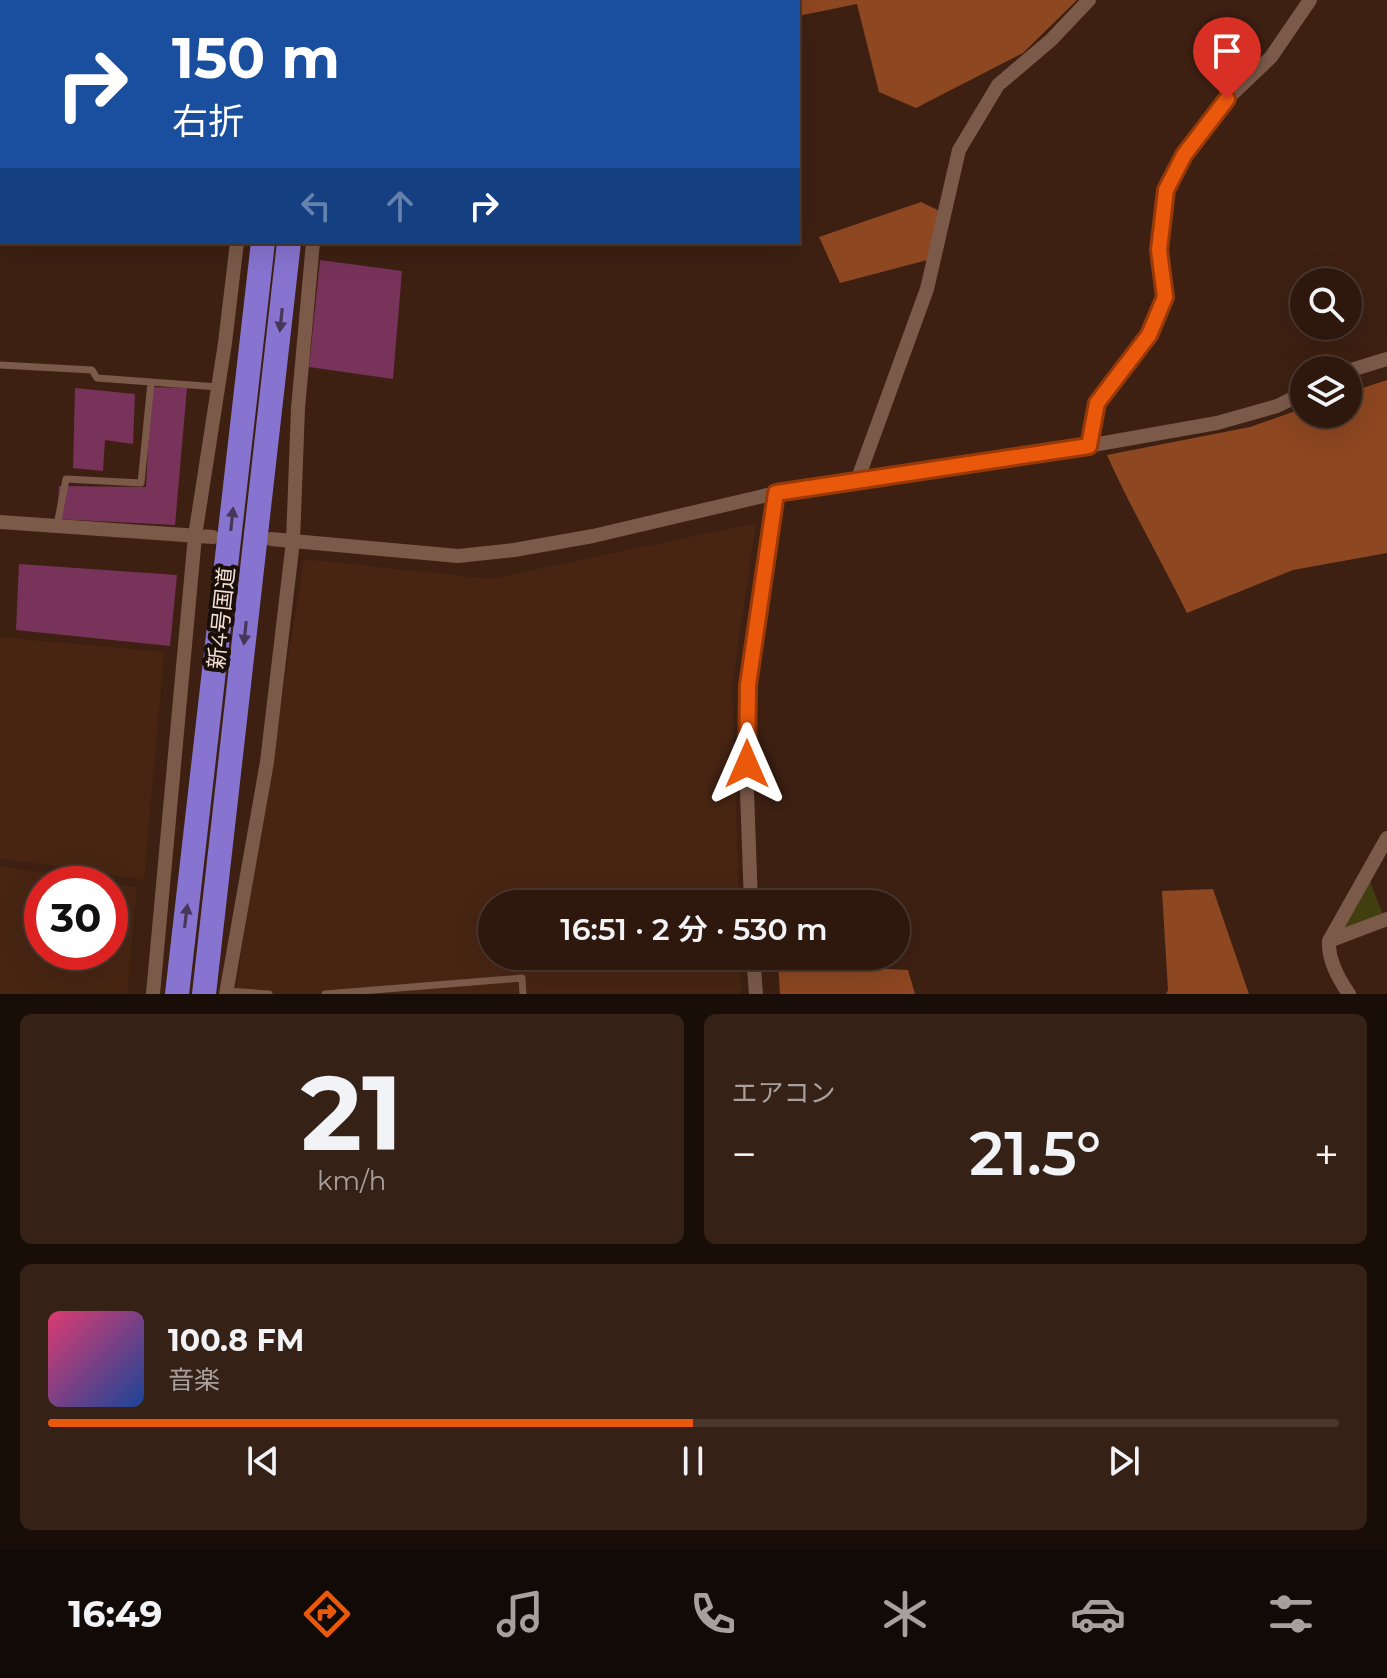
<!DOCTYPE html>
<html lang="ja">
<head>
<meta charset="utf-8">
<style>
	:root { --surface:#2e180e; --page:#362117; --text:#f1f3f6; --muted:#a7a09e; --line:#49372e; --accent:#ea580c }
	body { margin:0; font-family:Montserrat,"Noto Sans JP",sans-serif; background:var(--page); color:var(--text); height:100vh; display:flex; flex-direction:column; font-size:30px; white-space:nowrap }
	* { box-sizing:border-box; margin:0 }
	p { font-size:26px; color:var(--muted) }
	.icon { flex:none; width:44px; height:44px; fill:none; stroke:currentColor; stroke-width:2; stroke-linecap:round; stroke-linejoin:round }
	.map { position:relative; height:994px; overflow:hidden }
	.panel { display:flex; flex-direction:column; gap:20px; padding:20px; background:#190d08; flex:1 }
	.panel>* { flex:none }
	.banner { position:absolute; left:0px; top:0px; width:800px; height:244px; box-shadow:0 8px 32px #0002,0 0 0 2px var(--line); background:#1a4fa0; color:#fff; overflow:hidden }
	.buttons { position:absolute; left:1290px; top:268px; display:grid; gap:16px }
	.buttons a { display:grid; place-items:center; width:72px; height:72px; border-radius:50%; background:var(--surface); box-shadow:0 8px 32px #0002,0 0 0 2px var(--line); font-size:40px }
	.speed { position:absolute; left:24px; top:866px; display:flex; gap:16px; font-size:40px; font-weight:700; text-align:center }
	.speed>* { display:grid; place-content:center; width:104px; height:104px; border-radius:50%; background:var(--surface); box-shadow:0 8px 32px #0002,0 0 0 2px var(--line); line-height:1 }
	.speed .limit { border:12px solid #d22; background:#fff; color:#111 }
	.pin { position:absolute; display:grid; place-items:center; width:68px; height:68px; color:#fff; margin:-82px -34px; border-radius:50% 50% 50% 0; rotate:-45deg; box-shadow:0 0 8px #0007 }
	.pin .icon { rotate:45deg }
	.me { position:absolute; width:88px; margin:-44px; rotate:0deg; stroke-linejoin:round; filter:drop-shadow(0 0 6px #0008) }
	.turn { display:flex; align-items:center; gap:28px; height:168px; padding:0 40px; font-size:36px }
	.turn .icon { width:104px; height:104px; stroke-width:2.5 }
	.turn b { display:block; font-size:56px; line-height:68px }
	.lanes { display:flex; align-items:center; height:76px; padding:0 40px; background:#0003; justify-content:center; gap:40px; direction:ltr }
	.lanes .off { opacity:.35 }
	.big { font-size:60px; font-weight:600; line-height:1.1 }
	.panel .card { flex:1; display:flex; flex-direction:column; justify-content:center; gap:12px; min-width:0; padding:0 28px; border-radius:12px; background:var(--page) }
	.panel .dial { align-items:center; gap:0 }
	.dial b { font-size:104px; line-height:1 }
	.song { display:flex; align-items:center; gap:24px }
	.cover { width:96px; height:96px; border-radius:12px; background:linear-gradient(135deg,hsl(340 70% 55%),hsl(220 70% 35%)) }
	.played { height:8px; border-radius:4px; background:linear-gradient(90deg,var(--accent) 50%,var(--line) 50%) }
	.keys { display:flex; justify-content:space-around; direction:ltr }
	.heat { display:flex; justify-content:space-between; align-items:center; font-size:44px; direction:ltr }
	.panel .tiles { flex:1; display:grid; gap:20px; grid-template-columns:1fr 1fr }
	.card:last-child { grid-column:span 2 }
	.trip { position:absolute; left:478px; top:890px; width:432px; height:80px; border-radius:40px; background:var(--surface); box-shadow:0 8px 32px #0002,0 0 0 2px var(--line); font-weight:600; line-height:80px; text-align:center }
	.menu { display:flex; height:128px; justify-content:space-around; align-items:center; background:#120a06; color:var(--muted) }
	.menu .icon { width:56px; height:56px }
	.menu .on { color:var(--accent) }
	.menu b { font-size:36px; color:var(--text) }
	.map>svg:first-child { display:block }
</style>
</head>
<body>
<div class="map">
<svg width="1387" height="994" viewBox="0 0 1387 994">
	<rect width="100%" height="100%" fill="#3d2012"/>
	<path fill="#482513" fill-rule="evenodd" d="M 756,523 L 732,684 L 739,904 L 492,904 L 492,956 L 740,956 L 741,994 L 235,994 L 304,559 L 490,579 Z
		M 0,637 L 164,652 L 144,880 L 0,858 Z
		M 0,866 L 137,887 L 127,994 L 0,994 ZM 42,884 L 110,884 L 110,952 L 42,952 Z"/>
	<path fill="#8d4721" d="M 410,0 L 1077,0 L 1023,53 L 916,108 L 879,92 L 857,4 L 798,16 L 798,2 Z
		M 921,202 L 946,214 L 935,258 L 840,283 L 819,237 Z
		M 1387,380 L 1387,553 L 1293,570 L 1187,613 C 1161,560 1131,509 1107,455 L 1250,427 L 1304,408 L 1304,414 L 1348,414 L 1348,393 Z
		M 1213,889 L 1249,994 L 1166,994 L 1168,990 L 1162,891 Z
		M 778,963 L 908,970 L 915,994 L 780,994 Z"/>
	<path fill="#413e10" d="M 1367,874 L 1385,920 L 1329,941 Z"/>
	<path fill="#78335b" d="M 320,260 L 402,271 L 393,379 L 309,367 Z
		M 151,387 L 187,388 L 175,525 L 57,519 L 59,486 L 146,487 Z
		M 75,388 L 135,394 L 133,444 L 105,440 L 103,471 L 73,468 Z
		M 19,564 L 177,575 L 170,646 L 16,630 Z"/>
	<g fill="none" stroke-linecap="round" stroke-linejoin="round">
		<path stroke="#775d51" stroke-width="2" stroke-dasharray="4 4" stroke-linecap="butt" d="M 669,0 L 669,2
			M 559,244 L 561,242"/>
		<path stroke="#7b5a4a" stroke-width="7" d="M 0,365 L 92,370 L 97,378 L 218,387
			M 57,525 L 66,479 L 141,483 L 151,382
			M 226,991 L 269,994
			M 325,994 L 522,978 L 523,994"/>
		<path stroke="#7b5a4a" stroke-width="14" d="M 267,2 L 268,0
			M 337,2 L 337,0
			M 1348,371 L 1387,359
			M 1089,446 L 1097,403 L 1149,335 L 1165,297 L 1159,250 L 1166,190 L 1184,155 L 1227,99 L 1271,57 L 1310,0
			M 857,481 L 927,289 L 959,150 L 998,85 L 1051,40 L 1089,0
			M 0,522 L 213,537
			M 271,539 L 458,556 L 514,550 L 593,536 L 776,493 L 1076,448 L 1217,423 L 1277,406 L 1304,393
			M 751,904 L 747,791 L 748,685 L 776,493
			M 1329,941 L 1387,919
			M 753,956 L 756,994
			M 153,994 L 195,536 L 225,343 L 237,242
			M 226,994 L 267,762 L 293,541 L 298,408 L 313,242
			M 1349,994 C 1338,978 1328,960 1329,941 L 1387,838"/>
		<path stroke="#8774d1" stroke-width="24" d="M 291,2 L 291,0
			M 316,2 L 316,0
			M 177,994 L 263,242
			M 204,994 L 289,242"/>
	</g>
	<defs><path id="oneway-solid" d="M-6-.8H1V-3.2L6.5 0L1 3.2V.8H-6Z" transform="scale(2)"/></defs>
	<g fill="#463758">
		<use href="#oneway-solid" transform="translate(281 320) rotate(96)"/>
		<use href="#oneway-solid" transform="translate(232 519) rotate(-84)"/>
		<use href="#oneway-solid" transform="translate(245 633) rotate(96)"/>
		<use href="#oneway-solid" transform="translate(186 916) rotate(-83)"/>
	</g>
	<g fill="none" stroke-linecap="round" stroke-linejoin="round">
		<g stroke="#983908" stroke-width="20">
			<path id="route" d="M 747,764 L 748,685 L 776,493 L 1089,446 L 1097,403 L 1149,335 L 1165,297 L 1159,250 L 1166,190 L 1184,155 L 1227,99"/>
		</g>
		<use href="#route" stroke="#ea580c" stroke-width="14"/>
	</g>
	<g text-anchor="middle" stroke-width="8" stroke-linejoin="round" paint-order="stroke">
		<g font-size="22" fill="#f3dfd6" stroke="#1a0e08">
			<text transform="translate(221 618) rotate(-84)" y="8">新4号国道</text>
		</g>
	</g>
</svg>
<div class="buttons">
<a><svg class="icon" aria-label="search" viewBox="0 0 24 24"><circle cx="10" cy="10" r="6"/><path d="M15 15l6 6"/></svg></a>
<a><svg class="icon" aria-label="layers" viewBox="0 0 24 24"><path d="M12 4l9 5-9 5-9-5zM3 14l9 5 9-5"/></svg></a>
</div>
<div class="speed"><div class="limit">30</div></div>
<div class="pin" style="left:1227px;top:99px;background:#d93025"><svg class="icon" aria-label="arrive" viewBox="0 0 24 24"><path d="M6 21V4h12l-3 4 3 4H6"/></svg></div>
<svg class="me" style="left:747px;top:764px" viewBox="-20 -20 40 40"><path d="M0-17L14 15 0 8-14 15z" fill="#ea580c" stroke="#fff" stroke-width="4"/></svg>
<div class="trip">16:51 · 2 分 · 530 m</div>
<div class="banner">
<div class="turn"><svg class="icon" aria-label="right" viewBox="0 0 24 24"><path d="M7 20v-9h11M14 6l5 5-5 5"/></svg><div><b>150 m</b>右折</div></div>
<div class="lanes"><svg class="icon off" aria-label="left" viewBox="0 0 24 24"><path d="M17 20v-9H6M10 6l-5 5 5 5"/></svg><svg class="icon off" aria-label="ahead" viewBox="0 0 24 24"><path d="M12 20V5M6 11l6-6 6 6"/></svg><svg class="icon" aria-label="right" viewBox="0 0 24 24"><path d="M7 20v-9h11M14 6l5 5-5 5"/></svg></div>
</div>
</div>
<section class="panel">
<div class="tiles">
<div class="card dial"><b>21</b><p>km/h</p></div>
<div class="card"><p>エアコン</p>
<div class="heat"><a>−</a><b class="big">21.5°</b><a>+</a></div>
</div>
<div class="card">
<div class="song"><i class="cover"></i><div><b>100.8 FM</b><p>音楽</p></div></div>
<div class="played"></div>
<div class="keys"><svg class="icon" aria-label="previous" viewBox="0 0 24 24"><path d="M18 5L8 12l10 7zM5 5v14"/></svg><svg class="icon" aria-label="pause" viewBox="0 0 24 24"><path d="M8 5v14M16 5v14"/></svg><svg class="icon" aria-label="next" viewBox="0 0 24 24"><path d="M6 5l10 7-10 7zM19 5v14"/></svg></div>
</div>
</div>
</section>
<nav class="menu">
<b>16:49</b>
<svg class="icon on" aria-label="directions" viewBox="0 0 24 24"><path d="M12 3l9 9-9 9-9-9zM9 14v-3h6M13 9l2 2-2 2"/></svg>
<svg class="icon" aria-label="music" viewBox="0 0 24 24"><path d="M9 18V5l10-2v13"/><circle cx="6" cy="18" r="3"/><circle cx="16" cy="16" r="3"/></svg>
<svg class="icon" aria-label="phone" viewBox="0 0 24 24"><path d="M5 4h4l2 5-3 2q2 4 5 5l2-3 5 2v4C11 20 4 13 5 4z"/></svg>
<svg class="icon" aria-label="climate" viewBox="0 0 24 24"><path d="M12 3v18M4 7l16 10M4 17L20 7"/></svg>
<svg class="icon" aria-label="car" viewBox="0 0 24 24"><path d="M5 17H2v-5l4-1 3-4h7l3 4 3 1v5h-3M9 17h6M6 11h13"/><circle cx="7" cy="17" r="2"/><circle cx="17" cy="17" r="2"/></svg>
<svg class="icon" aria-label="filters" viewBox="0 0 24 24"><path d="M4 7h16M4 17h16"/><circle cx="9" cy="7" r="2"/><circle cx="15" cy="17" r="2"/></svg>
</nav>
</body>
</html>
